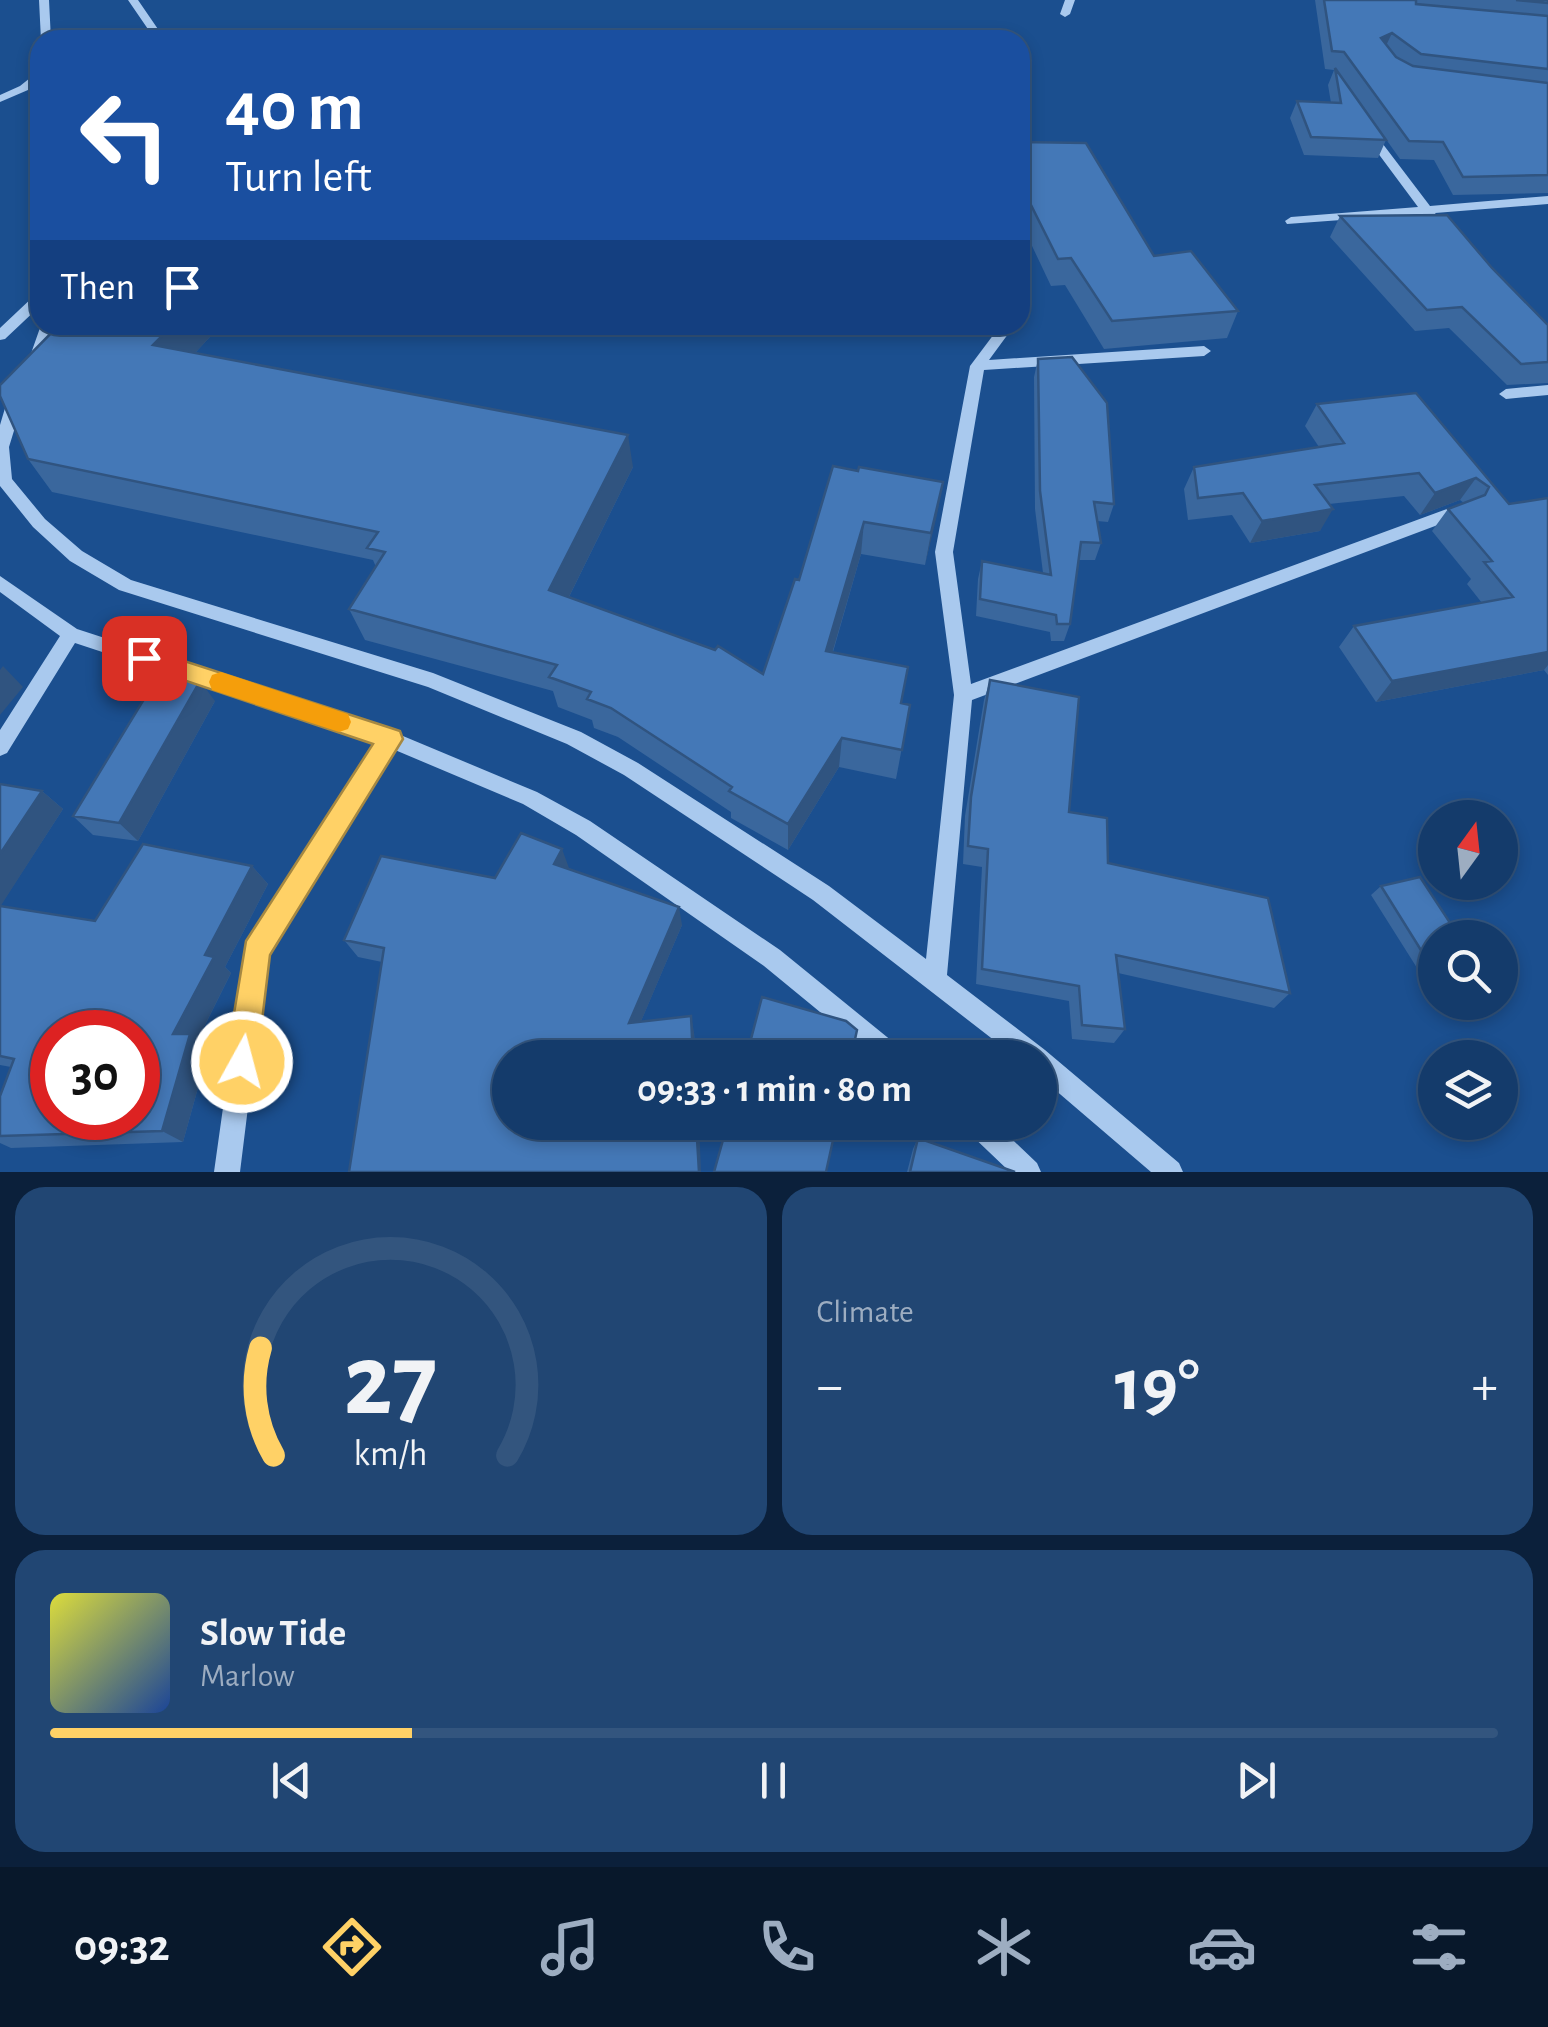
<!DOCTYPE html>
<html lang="en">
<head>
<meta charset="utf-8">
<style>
	:root { --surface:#143b6b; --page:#214673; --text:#f1f3f6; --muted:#9dadc1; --line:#33557e; --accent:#ffd166 }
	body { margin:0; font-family:"Alegreya Sans",sans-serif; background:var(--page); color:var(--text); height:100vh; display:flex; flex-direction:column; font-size:38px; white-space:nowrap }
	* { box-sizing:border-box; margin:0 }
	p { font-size:32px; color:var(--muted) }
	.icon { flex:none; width:55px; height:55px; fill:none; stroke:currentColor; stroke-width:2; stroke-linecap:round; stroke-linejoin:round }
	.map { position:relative; height:1172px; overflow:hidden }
	.drawer { display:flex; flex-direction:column; gap:15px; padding:15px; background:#0b203b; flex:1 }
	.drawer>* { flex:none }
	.banner { position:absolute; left:30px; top:30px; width:1000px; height:305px; border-radius:30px; box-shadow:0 5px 15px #0003,0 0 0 2px var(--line); background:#1a4fa0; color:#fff; overflow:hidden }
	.needle { width:65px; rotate:15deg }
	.fabs { position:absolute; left:1418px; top:800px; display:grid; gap:20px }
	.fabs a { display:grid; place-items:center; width:100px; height:100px; border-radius:50%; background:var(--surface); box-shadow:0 5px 15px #0003,0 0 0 2px var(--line); font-size:50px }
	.speed { position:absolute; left:30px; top:1010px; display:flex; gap:20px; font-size:50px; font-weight:700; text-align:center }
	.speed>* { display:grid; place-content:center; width:130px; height:130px; border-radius:50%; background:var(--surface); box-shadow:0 5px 15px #0003,0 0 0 2px var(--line); line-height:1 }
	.speed .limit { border:15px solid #d22; background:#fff; color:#111 }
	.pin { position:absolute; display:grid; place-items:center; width:85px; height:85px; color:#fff; margin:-42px; border-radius:20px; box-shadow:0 5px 15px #0006 }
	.me { position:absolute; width:110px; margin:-55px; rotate:7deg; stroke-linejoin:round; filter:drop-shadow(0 0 8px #0008) }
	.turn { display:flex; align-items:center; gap:35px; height:210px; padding:0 30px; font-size:45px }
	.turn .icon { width:130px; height:130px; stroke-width:2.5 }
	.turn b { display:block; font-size:70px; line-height:85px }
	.then { display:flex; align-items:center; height:95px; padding:0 30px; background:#0003; gap:20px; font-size:38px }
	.big { font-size:75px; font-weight:600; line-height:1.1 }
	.drawer .tile { flex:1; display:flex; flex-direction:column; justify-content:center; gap:15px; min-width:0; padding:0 35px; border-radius:30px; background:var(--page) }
	.drawer .dial { align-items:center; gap:0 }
	.dial svg { height:260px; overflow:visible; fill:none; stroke:var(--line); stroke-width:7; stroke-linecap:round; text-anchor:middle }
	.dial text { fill:var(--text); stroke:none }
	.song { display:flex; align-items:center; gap:30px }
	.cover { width:120px; height:120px; border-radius:15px; background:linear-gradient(135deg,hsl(60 70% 55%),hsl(220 70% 35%)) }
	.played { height:10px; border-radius:5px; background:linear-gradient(90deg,var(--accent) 25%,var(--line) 25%) }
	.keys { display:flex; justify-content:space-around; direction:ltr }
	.heat { display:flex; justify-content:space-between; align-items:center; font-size:55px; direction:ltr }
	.drawer .tiles { flex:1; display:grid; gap:15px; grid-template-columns:1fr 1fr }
	.tile:last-child { grid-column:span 2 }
	.trip { position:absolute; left:492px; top:1040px; width:565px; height:100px; border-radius:50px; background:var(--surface); box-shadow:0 5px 15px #0003,0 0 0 2px var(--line); font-weight:600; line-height:100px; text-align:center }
	.menu { display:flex; height:160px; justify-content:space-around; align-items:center; background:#08182b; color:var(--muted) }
	.menu .icon { width:70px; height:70px }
	.menu .on { color:var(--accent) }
	.menu b { font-size:45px; color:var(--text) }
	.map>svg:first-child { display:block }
</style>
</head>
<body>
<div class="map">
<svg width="1548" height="1172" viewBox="0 0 1548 1172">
	<rect width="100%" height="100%" fill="#1b4f8f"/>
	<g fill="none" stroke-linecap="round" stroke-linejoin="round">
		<path fill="#a9c9ee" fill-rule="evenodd" d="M 39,0 L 49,0 L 51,40 L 41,40 Z
			M 128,0 L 138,0 L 162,35 L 161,40 L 151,40 L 152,35 Z
			M 1065,0 L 1075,0 L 1070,14 L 1065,17 L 1060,14 Z
			M 40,70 L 40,79 L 28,90 L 0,102 L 0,95 L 20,86 Z
			M 1369,130 L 1373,131 L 1430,206 L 1548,196 L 1548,204 L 1435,213 L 1449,232 L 1443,236 L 1438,235 L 1423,214 L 1287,224 L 1285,221 L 1291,217 L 1418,207 L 1363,133 Z
			M 40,294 L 40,306 L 5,339 L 0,340 L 0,328 L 35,295 Z
			M 41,325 L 55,325 L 42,362 L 35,367 L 28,362 Z
			M 996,325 L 1010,325 L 1011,330 L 989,360 L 1204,346 L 1211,351 L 1204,356 L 984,370 L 953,552 L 971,684 L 1455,506 L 1461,504 L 1469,510 L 1467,514 L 972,700 L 947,975 L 1045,1050 L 1179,1163 L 1183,1172 L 1151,1172 L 1040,1077 L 1040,1058 L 1017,1058 L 813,900 L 624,775 L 567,744 L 428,687 L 119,590 L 70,561 L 33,527 L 0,486 L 0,425 L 8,398 L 16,393 L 24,398 L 9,447 L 12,479 L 45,519 L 82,551 L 131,580 L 433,673 L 581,732 L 638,763 L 829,886 L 926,959 L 954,695 L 935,552 L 970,366 L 997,330 Z
			M 1548,385 L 1548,395 L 1506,399 L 1499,394 L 1506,389 Z
			M 0,576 L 77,629 L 391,731 L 537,792 L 590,821 L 780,950 L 903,1050 L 907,1058 L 876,1058 L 764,966 L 576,835 L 523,804 L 395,750 L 267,954 L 240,1172 L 214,1172 L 245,951 L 378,743 L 75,643 L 7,753 L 0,756 L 0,730 L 60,636 L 0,592 Z
			M 964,1122 L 994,1122 L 1037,1163 L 1041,1172 L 1010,1172 L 967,1131 Z"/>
	</g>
	<path fill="#3a679d" d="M 1315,0 L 1548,0 L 1548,193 L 1453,195 L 1434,160 L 1400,159 L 1337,70 L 1386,140 L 1378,158 L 1304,155 L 1290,118 L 1297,101 L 1331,103 L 1328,85 L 1334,70 L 1325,69 Z
		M 1020,142 L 1154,256 L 1238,311 L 1227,338 L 1104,349 L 1065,285 L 1051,286 L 1024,229 L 1020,208 Z
		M 1340,216 L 1492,268 L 1548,325 L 1548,383 L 1507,385 L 1449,328 L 1415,331 L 1330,237 Z
		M 59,325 L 221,325 L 195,353 L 633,467 L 569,597 L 763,674 L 799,580 L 858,471 L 943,482 L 925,565 L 861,554 L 833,652 L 901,703 L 910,705 L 896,779 L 839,767 L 788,850 L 731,818 L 731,812 L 618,737 L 594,728 L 592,720 L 558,707 L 553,691 L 365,640 L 349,609 L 376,567 L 373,560 L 52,492 L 28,459 Z
		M 1038,359 L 1114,504 L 1108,522 L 1097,521 L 1101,543 L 1095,560 L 1079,560 L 1070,624 L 1064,641 L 1051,641 L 1050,632 L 976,616 L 978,579 L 982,561 L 1043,573 L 1035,509 L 1034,377 Z
		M 1416,393 L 1509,504 L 1548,498 L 1548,675 L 1544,670 L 1376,702 L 1339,647 L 1354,626 L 1482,603 L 1467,584 L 1471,579 L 1432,531 L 1448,509 L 1464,503 L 1460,500 L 1420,515 L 1404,496 L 1329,504 L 1320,531 L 1250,543 L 1232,515 L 1188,520 L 1184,489 L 1194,467 L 1319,447 L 1305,426 L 1317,404 Z
		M 990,680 L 1069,812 L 1108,863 L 1290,993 L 1274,1008 L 1118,973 L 1125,1029 L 1114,1043 L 1072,1039 L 1069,1001 L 976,984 L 982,867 L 963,864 L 965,816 L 984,700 Z
		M 215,701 L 138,841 L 93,835 L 73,816 Z
		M 0,784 L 42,791 L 63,809 L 0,906 L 95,921 L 252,866 L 268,884 L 225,967 L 231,973 L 198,1039 L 209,1048 L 183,1142 L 11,1148 L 0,1143 L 0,1096 L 11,1067 L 0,1065 Z
		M 569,868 L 682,925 L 641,1021 L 694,1032 L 695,1058 L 382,962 L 358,957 L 344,940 L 495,878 Z
		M 1381,886 L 1435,938 L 1435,975 L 1424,979 L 1371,895 Z
		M 918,1138 L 1015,1172 L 907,1172 L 913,1149 Z"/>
	<path fill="#305480" d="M 1392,33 L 1384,50 L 1381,38 Z
		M 173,325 L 221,325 L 172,378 L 153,345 Z
		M 628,435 L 633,467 L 557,621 L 549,590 Z
		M 1476,478 L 1460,500 L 1420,515 L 1435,493 Z
		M 943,482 L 937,515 L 925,565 L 931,533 Z
		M 1333,509 L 1320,531 L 1250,543 L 1262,521 Z
		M 864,522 L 861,554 L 824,681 L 826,651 Z
		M 1548,652 L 1548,665 L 1544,670 L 1376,702 L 1392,681 Z
		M 3,666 L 23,687 L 0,715 L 0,670 Z
		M 200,681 L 215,701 L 138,841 L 119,823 Z
		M 842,738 L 839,767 L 788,850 L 788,824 Z
		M 42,791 L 63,809 L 0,907 L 0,854 Z
		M 562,849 L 569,868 L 561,883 L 554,864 Z
		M 252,866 L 268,884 L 225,967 L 231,973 L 198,1039 L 209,1048 L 183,1142 L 162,1131 L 173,1034 L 205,955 Z
		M 679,907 L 682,925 L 634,1038 L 629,1023 Z
		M 691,1016 L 694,1032 L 695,1058 L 693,1058 Z
		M 696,1122 L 699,1122 L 701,1172 L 699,1172 Z"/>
	<path fill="#4478b7" stroke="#305480" stroke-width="2.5" fill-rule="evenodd" d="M 1324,0 L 1416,0 L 1416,4 L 1548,16 L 1548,69 L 1421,54 L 1392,33 L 1381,38 L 1396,57 L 1413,66 L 1548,83 L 1548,175 L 1463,177 L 1443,142 L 1409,141 L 1344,52 L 1332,51 Z
		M 1516,0 L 1548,0 L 1548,3 Z
		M 944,36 L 962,40 L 940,40 Z
		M 1335,68 L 1386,140 L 1311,137 L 1297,101 L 1341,103 Z
		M 1020,142 L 1086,143 L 1154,256 L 1191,251 L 1238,311 L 1112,321 L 1071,258 L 1058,259 L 1030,203 L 1020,155 Z
		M 1447,215 L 1492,268 L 1548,325 L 1548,362 L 1521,364 L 1462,307 L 1427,310 L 1340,216 Z
		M 59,325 L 173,325 L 153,345 L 628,435 L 549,590 L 715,650 L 718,646 L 763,674 L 795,579 L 799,580 L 833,466 L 858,471 L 859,467 L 943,482 L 931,533 L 864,522 L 826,651 L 908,667 L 901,703 L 910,705 L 902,750 L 842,738 L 788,824 L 729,791 L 732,787 L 611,708 L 587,699 L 591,692 L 549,677 L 557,665 L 349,609 L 385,552 L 367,548 L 378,532 L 28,459 L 0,396 L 0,385 Z
		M 1072,357 L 1107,403 L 1114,504 L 1094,502 L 1101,543 L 1081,542 L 1070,624 L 1057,624 L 1056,615 L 980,599 L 982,561 L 1051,575 L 1040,491 L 1038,359 Z
		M 1416,393 L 1509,504 L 1548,498 L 1548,652 L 1392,681 L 1354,626 L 1513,597 L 1484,562 L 1492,561 L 1448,509 L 1485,495 L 1489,487 L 1476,478 L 1435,493 L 1419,473 L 1315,485 L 1333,509 L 1262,521 L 1243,493 L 1198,498 L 1194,467 L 1344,443 L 1317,404 Z
		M 158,676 L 200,681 L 119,823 L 73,816 Z
		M 990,680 L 1079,697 L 1069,812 L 1107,818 L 1108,863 L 1268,898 L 1290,993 L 1116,955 L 1125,1029 L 1082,1025 L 1079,986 L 982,969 L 988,849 L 968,846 L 971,797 Z
		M 0,784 L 42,791 L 0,854 Z
		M 521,833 L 562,849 L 554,864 L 679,907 L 629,1023 L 691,1016 L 693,1058 L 510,1058 L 510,1122 L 696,1122 L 699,1172 L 349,1172 L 384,948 L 344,940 L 381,856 L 495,878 Z
		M 143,844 L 252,866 L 205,955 L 214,957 L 173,1034 L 190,1034 L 162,1131 L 0,1136 L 0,1096 L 14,1059 L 0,1056 L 0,906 L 95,921 ZM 52,1032 L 138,1032 L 138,1118 L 52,1118 Z
		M 1420,877 L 1460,938 L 1435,938 L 1434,971 L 1381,886 Z
		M 762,997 L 846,1021 L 857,1030 L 851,1058 L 746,1058 Z
		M 728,1122 L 837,1122 L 826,1172 L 714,1172 Z
		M 918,1138 L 1015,1172 L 910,1172 Z"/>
	<path fill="#ffd166" stroke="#a68842" stroke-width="2.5" d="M 144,648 L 391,728 L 400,731 L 403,739 L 270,955 L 257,1062 L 252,1072 L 242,1077 L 231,1072 L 226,1062 L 246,941 L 373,744 L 136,664 L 133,658 L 136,651 Z"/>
	<path fill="#f59e0b" d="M 221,672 L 348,714 L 351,722 L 348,729 L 339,732 L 212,690 L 209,682 L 212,675 Z"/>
</svg>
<div class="fabs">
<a><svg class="needle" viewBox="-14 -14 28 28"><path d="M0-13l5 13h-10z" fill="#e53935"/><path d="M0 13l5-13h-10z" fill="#9dadc1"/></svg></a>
<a><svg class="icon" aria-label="search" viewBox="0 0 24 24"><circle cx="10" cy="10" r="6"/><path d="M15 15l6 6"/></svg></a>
<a><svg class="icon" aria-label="layers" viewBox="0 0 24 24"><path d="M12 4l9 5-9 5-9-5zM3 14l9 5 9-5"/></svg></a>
</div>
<div class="speed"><div class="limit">30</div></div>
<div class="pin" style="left:144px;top:658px;background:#d93025"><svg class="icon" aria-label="arrive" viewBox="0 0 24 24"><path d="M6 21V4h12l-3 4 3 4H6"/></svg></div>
<svg class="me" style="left:242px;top:1062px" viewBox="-20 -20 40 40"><circle r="17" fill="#ffd166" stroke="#fff" stroke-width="3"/><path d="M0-11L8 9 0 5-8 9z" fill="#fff"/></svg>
<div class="trip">09:33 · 1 min · 80 m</div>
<div class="banner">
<div class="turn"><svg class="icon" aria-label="left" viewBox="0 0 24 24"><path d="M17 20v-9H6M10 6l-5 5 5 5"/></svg><div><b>40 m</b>Turn left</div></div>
<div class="then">Then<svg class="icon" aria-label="arrive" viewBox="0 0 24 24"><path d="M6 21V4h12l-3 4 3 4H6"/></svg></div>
</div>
</div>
<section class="drawer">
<div class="tiles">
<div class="tile dial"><svg viewBox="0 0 100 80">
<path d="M14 69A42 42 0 1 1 86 69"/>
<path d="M14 69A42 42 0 0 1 10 36" stroke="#ffd166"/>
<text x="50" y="56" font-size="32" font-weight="700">27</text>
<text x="50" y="72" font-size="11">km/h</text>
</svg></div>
<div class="tile"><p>Climate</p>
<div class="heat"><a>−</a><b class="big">19°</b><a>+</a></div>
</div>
<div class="tile">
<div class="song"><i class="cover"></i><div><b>Slow Tide</b><p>Marlow</p></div></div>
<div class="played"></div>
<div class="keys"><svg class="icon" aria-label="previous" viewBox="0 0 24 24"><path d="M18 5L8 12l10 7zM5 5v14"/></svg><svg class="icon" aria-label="pause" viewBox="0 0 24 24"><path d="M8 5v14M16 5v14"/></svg><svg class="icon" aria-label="next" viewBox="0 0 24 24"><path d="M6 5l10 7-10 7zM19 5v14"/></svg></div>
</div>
</div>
</section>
<nav class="menu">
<b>09:32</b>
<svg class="icon on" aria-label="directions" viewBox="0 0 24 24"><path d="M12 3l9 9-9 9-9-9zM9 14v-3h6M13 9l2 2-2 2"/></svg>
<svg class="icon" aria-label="music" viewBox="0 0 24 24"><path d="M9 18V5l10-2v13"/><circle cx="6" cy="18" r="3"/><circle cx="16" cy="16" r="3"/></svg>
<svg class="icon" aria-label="phone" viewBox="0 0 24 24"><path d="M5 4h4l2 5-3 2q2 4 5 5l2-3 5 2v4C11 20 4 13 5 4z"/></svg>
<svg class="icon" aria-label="climate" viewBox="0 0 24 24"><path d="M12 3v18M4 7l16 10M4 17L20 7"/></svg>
<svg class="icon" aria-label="car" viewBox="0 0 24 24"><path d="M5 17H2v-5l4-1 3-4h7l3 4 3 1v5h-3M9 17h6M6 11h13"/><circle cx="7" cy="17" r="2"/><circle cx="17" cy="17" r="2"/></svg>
<svg class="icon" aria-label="filters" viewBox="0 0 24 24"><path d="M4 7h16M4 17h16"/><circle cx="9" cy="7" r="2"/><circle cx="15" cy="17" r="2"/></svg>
</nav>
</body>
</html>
